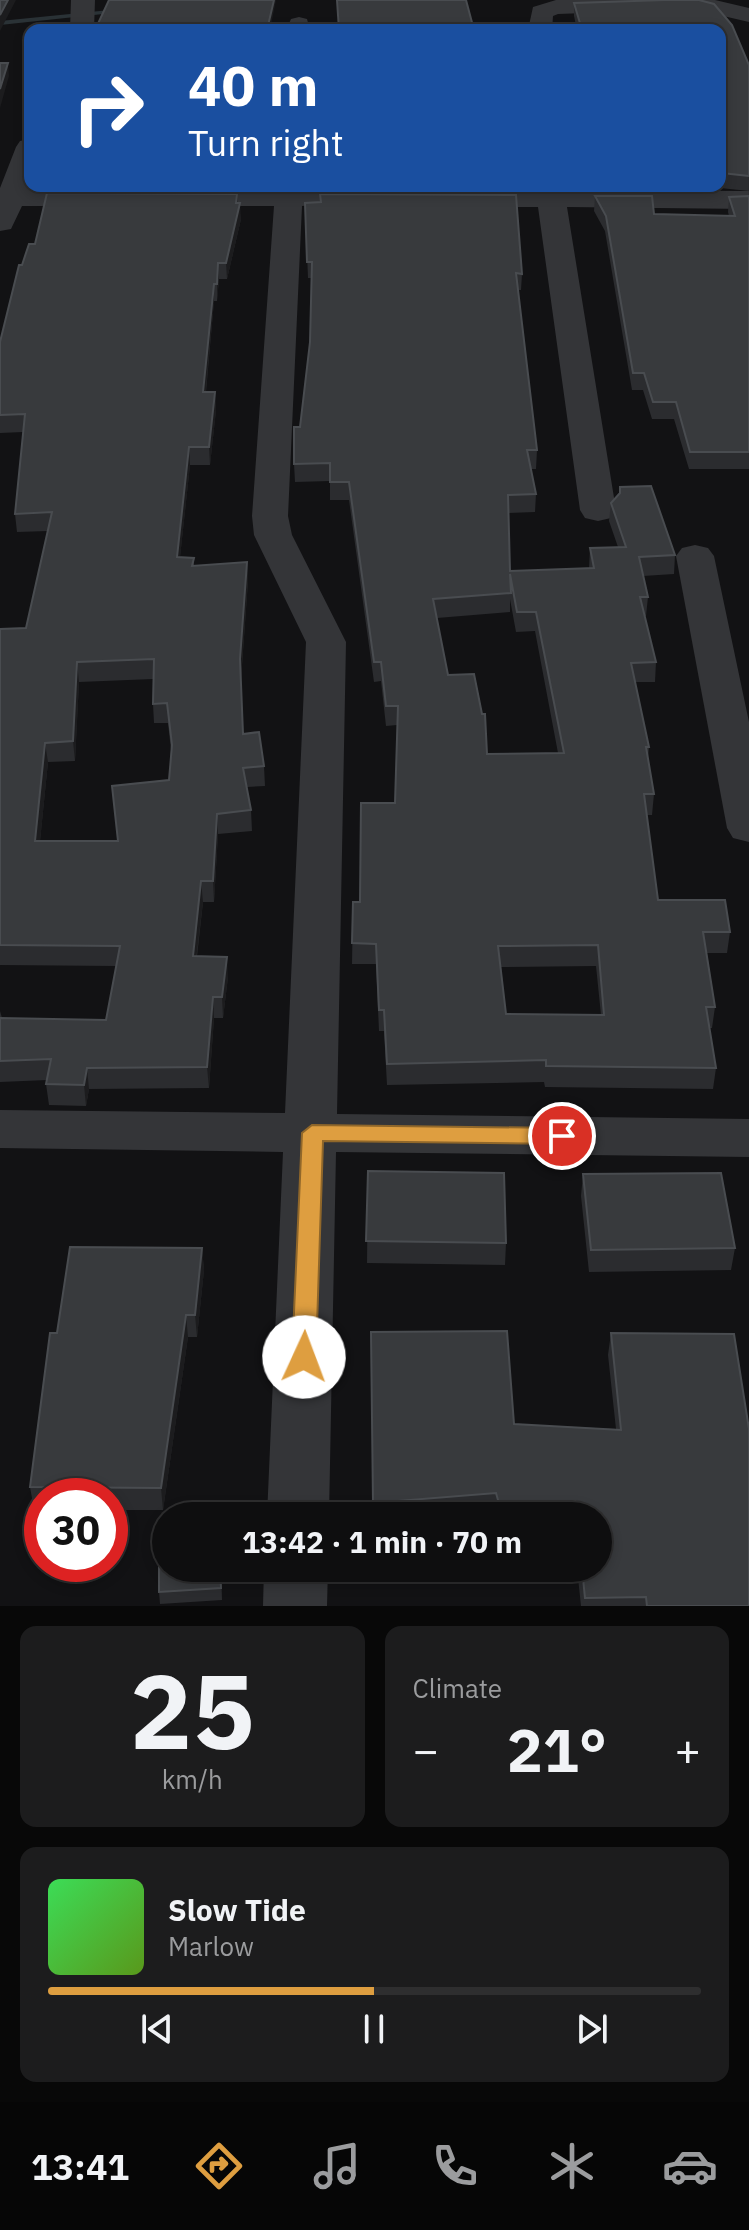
<!DOCTYPE html>
<html lang="en">
<head>
<meta charset="utf-8">
<style>
	:root { --surface:#0e0e0f; --page:#1c1c1d; --text:#f1f3f6; --muted:#9b9c9e; --line:#2e2e2f; --accent:#de9e40 }
	body { margin:0; font-family:"IBM Plex Sans",sans-serif; background:var(--page); color:var(--text); height:100vh; display:flex; flex-direction:column; font-size:30px; white-space:nowrap }
	* { box-sizing:border-box; margin:0 }
	p { font-size:26px; color:var(--muted) }
	.icon { flex:none; width:44px; height:44px; fill:none; stroke:currentColor; stroke-width:2; stroke-linecap:round; stroke-linejoin:round }
	.map { position:relative; height:1606px; overflow:hidden }
	.details { display:flex; flex-direction:column; gap:20px; padding:20px; background:#080808; flex:1 }
	.details>* { flex:none }
	.hud { position:absolute; left:24px; top:24px; width:702px; height:168px; border-radius:16px; box-shadow:0 4px 12px #0003,0 0 0 2px var(--line); background:#1a4fa0; color:#fff; overflow:hidden }
	.speed { position:absolute; left:24px; top:1478px; display:flex; gap:16px; font-size:40px; font-weight:700; text-align:center }
	.speed>* { display:grid; place-content:center; width:104px; height:104px; border-radius:50%; background:var(--surface); box-shadow:0 4px 12px #0003,0 0 0 2px var(--line); line-height:1 }
	.speed .limit { border:12px solid #d22; background:#fff; color:#111 }
	.pin { position:absolute; display:grid; place-items:center; width:68px; height:68px; color:#fff; margin:-34px; border:4px solid #fff; border-radius:50%; box-shadow:0 2px 8px #0007 }
	.me { position:absolute; width:88px; margin:-44px; rotate:2deg; stroke-linejoin:round; filter:drop-shadow(0 0 6px #0008) }
	.turn { display:flex; align-items:center; gap:28px; height:168px; padding:0 32px; font-size:36px }
	.turn .icon { width:104px; height:104px; stroke-width:2.5 }
	.turn b { display:block; font-size:56px; line-height:68px }
	.big { font-size:60px; font-weight:800; line-height:1.1 }
	.details .widget { flex:1; display:flex; flex-direction:column; justify-content:center; gap:12px; min-width:0; padding:0 28px; border-radius:16px; background:var(--page) }
	.details .dial { align-items:center; gap:0 }
	.dial b { font-size:104px; line-height:1 }
	.song { display:flex; align-items:center; gap:24px }
	.cover { width:96px; height:96px; border-radius:12px; background:linear-gradient(135deg,hsl(130 70% 55%),hsl(90 70% 35%)) }
	.played { height:8px; border-radius:4px; background:linear-gradient(90deg,var(--accent) 50%,var(--line) 50%) }
	.keys { display:flex; justify-content:space-around; direction:ltr }
	.heat { display:flex; justify-content:space-between; align-items:center; font-size:44px; direction:ltr }
	.details .tiles { flex:1; display:grid; gap:20px; grid-template-columns:1fr 1fr }
	.widget:last-child { grid-column:span 2 }
	.trip { position:absolute; left:152px; top:1502px; width:460px; height:80px; border-radius:40px; background:var(--surface); box-shadow:0 4px 12px #0003,0 0 0 2px var(--line); font-weight:800; line-height:80px; text-align:center }
	.tabs { display:flex; height:128px; justify-content:space-around; align-items:center; background:#060606; color:var(--muted) }
	.tabs .icon { width:56px; height:56px }
	.tabs .current { color:var(--accent) }
	.tabs b { font-size:36px; color:var(--text) }
	.map>svg:first-child { display:block }
</style>
</head>
<body>
<div class="map">
<svg width="749" height="1606" viewBox="0 0 749 1606">
	<rect width="100%" height="100%" fill="#121214"/>
	<g fill="none" stroke-linecap="round" stroke-linejoin="round">
		<path fill="#2a3236" fill-rule="evenodd" d="M 120,9 L 123,11 L 122,12 L 0,25 L 0,21 Z"/>
		<path fill="#343538" fill-rule="evenodd" d="M 71,0 L 95,0 L 94,30 L 70,30 Z
			M 556,0 L 715,0 L 749,8 L 749,22 L 693,9 L 558,14 L 553,16 L 552,30 L 528,30 L 533,7 Z
			M 299,17 L 307,19 L 310,30 L 286,30 L 291,19 Z
			M 30,139 L 28,188 L 107,188 L 117,191 L 121,197 L 117,203 L 107,206 L 22,206 L 11,229 L 0,231 L 0,188 L 16,147 L 20,141 Z
			M 275,186 L 329,191 L 333,197 L 329,203 L 302,206 L 288,516 L 292,535 L 346,642 L 337,1114 L 749,1119 L 749,1157 L 336,1152 L 329,1516 L 267,1516 L 283,1152 L 0,1148 L 0,1110 L 285,1113 L 306,642 L 254,535 L 252,516 L 274,206 L 179,206 L 169,203 L 165,197 L 169,191 L 179,188 Z
			M 535,186 L 563,186 L 564,190 L 749,191 L 749,209 L 567,207 L 616,510 L 611,518 L 598,521 L 585,518 L 580,510 L 538,207 L 455,207 L 445,204 L 441,198 L 445,192 L 455,189 L 535,190 Z
			M 695,545 L 708,548 L 714,556 L 749,722 L 749,842 L 733,838 L 727,828 L 676,556 L 682,548 Z
			M 264,1568 L 328,1568 L 327,1606 L 263,1606 Z"/>
	</g>
	<path fill="#2b2c2f" fill-rule="evenodd" d="M 665,0 L 699,0 L 714,4 L 732,25 L 749,65 L 749,191 L 720,188 L 720,30 L 577,30 L 574,16 L 574,3 Z
		M 53,186 L 241,186 L 241,187 Z
		M 320,186 L 512,186 L 512,188 L 320,187 Z
		M 590,186 L 650,186 L 649,188 L 591,188 Z
		M 595,196 L 654,214 L 729,216 L 728,212 L 729,197 L 749,196 L 749,469 L 689,469 L 674,419 L 652,419 L 643,390 L 632,390 L 605,231 L 594,211 Z
		M 238,203 L 241,219 L 227,279 L 219,279 L 217,301 L 214,301 L 206,392 L 215,392 L 216,410 L 210,465 L 190,465 L 180,557 L 194,558 L 194,566 L 247,562 L 248,581 L 241,679 L 243,734 L 264,766 L 265,786 L 247,787 L 251,810 L 252,831 L 218,834 L 214,902 L 203,902 L 197,956 L 228,977 L 223,1018 L 214,1018 L 209,1088 L 89,1089 L 86,1106 L 49,1105 L 46,1084 L 47,1080 L 0,1082 L 0,1011 L 2,1018 L 106,1020 L 116,966 L 0,965 L 0,629 L 26,628 L 48,531 L 17,532 L 15,514 L 23,432 L 0,433 L 0,342 L 22,265 L 35,244 ZM 153,679 L 153,704 L 154,723 L 168,723 L 171,750 L 169,780 L 118,841 L 40,841 L 48,762 L 75,761 L 79,682 Z
		M 305,203 L 522,274 L 521,290 L 518,290 L 537,450 L 536,469 L 531,469 L 536,494 L 535,512 L 508,513 L 510,571 L 589,569 L 590,548 L 618,547 L 609,521 L 611,503 L 619,494 L 620,487 L 675,555 L 674,574 L 643,576 L 648,597 L 646,616 L 645,616 L 656,662 L 655,682 L 635,682 L 649,747 L 648,758 L 654,794 L 652,815 L 647,815 L 658,900 L 730,932 L 727,953 L 707,953 L 715,1007 L 712,1028 L 709,1028 L 716,1068 L 713,1089 L 545,1087 L 544,1082 L 387,1085 L 384,1031 L 379,1031 L 376,964 L 352,964 L 353,902 L 360,902 L 395,803 L 397,725 L 386,726 L 381,681 L 374,682 L 349,500 L 330,500 L 330,481 L 295,482 L 294,464 L 300,427 L 310,342 L 311,278 L 308,278 ZM 510,599 L 516,632 L 535,631 L 558,753 L 487,754 L 448,675 L 437,618 L 510,612 ZM 596,966 L 601,1015 L 506,1014 L 501,967 Z
		M 368,1171 L 506,1243 L 505,1265 L 367,1263 Z
		M 583,1174 L 735,1248 L 731,1270 L 589,1272 L 581,1196 Z
		M 202,1248 L 204,1270 L 197,1337 L 188,1337 L 163,1510 L 110,1510 L 110,1496 L 42,1496 L 42,1509 L 34,1509 L 30,1487 L 57,1333 Z
		M 371,1332 L 514,1424 L 616,1429 L 608,1355 L 611,1333 L 749,1606 L 581,1606 L 577,1568 L 598,1568 L 598,1516 L 373,1516 Z
		M 221,1568 L 222,1600 L 160,1604 L 159,1592 Z"/>
	<path fill="#1c1c1e" d="M 8,0 L 16,0 L 0,31 L 0,15 Z
		M 274,0 L 276,0 L 270,30 L 267,30 Z
		M 8,63 L 9,76 L 0,108 L 0,89 Z
		M 237,194 L 238,210 L 240,203 L 241,219 L 227,279 L 226,263 Z
		M 218,263 L 219,279 L 217,301 L 217,284 Z
		M 214,284 L 214,301 L 204,410 L 203,392 Z
		M 215,392 L 216,410 L 210,465 L 209,447 Z
		M 189,447 L 190,465 L 178,576 L 177,557 Z
		M 247,562 L 248,581 L 241,679 L 240,659 Z
		M 77,662 L 79,682 L 75,761 L 73,741 Z
		M 45,743 L 48,762 L 38,861 L 35,841 Z
		M 217,814 L 218,834 L 214,902 L 213,881 Z
		M 201,881 L 203,902 L 194,976 L 193,956 Z
		M 227,957 L 228,977 L 223,1018 L 222,997 Z
		M 213,997 L 214,1018 L 209,1088 L 207,1067 Z
		M 87,1068 L 89,1089 L 86,1106 L 84,1085 Z
		M 202,1248 L 204,1270 L 197,1337 L 195,1315 Z
		M 186,1315 L 188,1337 L 163,1510 L 161,1488 Z"/>
	<path fill="#383a3d" stroke="#494c50" stroke-width="2" fill-rule="evenodd" d="M 0,0 L 8,0 L 0,15 Z
		M 109,0 L 274,0 L 267,30 L 95,30 Z
		M 337,0 L 466,0 L 474,30 L 339,30 Z
		M 665,0 L 699,0 L 714,4 L 732,25 L 749,65 L 749,176 L 722,173 L 720,168 L 720,30 L 582,30 L 574,3 Z
		M 0,63 L 8,63 L 0,89 Z
		M 47,193 L 237,194 L 236,203 L 240,203 L 226,263 L 218,263 L 217,284 L 214,284 L 203,392 L 215,392 L 209,447 L 189,447 L 177,557 L 194,558 L 192,566 L 247,562 L 240,659 L 243,734 L 259,732 L 264,766 L 243,768 L 251,810 L 217,814 L 213,881 L 201,881 L 193,956 L 227,957 L 222,997 L 213,997 L 207,1067 L 87,1068 L 84,1085 L 46,1084 L 51,1059 L 0,1061 L 0,1018 L 106,1020 L 120,946 L 0,945 L 0,629 L 26,628 L 52,512 L 15,514 L 25,414 L 0,415 L 0,342 L 19,265 L 22,265 L 29,244 L 35,244 ZM 154,659 L 153,704 L 167,703 L 172,745 L 169,780 L 112,786 L 118,841 L 35,841 L 45,743 L 73,741 L 77,662 Z
		M 320,194 L 516,195 L 522,274 L 516,273 L 537,450 L 527,450 L 536,494 L 508,495 L 510,571 L 594,568 L 590,548 L 626,547 L 611,503 L 620,493 L 620,487 L 651,486 L 675,555 L 639,557 L 648,597 L 640,597 L 656,662 L 631,663 L 649,747 L 646,747 L 654,794 L 644,794 L 658,900 L 725,900 L 730,932 L 703,932 L 715,1007 L 706,1007 L 716,1068 L 546,1066 L 546,1060 L 387,1064 L 384,1010 L 379,1010 L 376,944 L 352,943 L 353,902 L 360,902 L 361,803 L 395,803 L 398,706 L 386,706 L 381,662 L 374,662 L 349,482 L 330,482 L 330,463 L 294,464 L 294,427 L 300,427 L 310,342 L 312,262 L 307,262 L 305,203 L 321,202 ZM 510,574 L 517,612 L 536,612 L 564,753 L 487,754 L 485,714 L 482,714 L 474,674 L 448,675 L 433,599 L 511,593 ZM 598,945 L 604,1015 L 506,1014 L 498,946 Z
		M 595,196 L 652,196 L 654,214 L 735,216 L 729,197 L 749,196 L 749,452 L 690,452 L 676,402 L 653,402 L 644,373 L 633,373 L 606,216 Z
		M 368,1171 L 504,1173 L 506,1243 L 366,1241 Z
		M 721,1173 L 735,1248 L 591,1250 L 583,1174 Z
		M 70,1247 L 202,1248 L 195,1315 L 186,1315 L 161,1488 L 30,1487 L 50,1333 L 57,1333 Z
		M 507,1331 L 514,1424 L 621,1430 L 611,1333 L 734,1334 L 749,1429 L 749,1606 L 647,1606 L 646,1597 L 585,1598 L 582,1568 L 598,1568 L 598,1516 L 577,1516 L 575,1501 L 500,1507 L 496,1493 L 373,1503 L 371,1332 Z
		M 166,1530 L 166,1568 L 220,1568 L 221,1588 L 159,1592 L 159,1531 Z"/>
	<path fill="#de9e40" stroke="#90672a" stroke-width="2" d="M 312,1125 L 562,1128 L 573,1136 L 562,1144 L 323,1141 L 316,1357 L 313,1364 L 304,1366 L 295,1364 L 292,1357 L 302,1133 Z"/>
</svg>
<div class="speed"><div class="limit">30</div></div>
<div class="pin" style="left:562px;top:1136px;background:#d93025"><svg class="icon" aria-label="arrive" viewBox="0 0 24 24"><path d="M6 21V4h12l-3 4 3 4H6"/></svg></div>
<svg class="me" style="left:304px;top:1357px" viewBox="-20 -20 40 40"><circle r="19" fill="#fff"/><path d="M0-13L10 11 0 6-10 11z" fill="#de9e40"/></svg>
<div class="trip">13:42 · 1 min · 70 m</div>
<div class="hud">
<div class="turn"><svg class="icon" aria-label="right" viewBox="0 0 24 24"><path d="M7 20v-9h11M14 6l5 5-5 5"/></svg><div><b>40 m</b>Turn right</div></div>
</div>
</div>
<section class="details">
<div class="tiles">
<div class="widget dial"><b>25</b><p>km/h</p></div>
<div class="widget"><p>Climate</p>
<div class="heat"><a>−</a><b class="big">21°</b><a>+</a></div>
</div>
<div class="widget">
<div class="song"><i class="cover"></i><div><b>Slow Tide</b><p>Marlow</p></div></div>
<div class="played"></div>
<div class="keys"><svg class="icon" aria-label="previous" viewBox="0 0 24 24"><path d="M18 5L8 12l10 7zM5 5v14"/></svg><svg class="icon" aria-label="pause" viewBox="0 0 24 24"><path d="M8 5v14M16 5v14"/></svg><svg class="icon" aria-label="next" viewBox="0 0 24 24"><path d="M6 5l10 7-10 7zM19 5v14"/></svg></div>
</div>
</div>
</section>
<nav class="tabs">
<b>13:41</b>
<svg class="icon current" aria-label="directions" viewBox="0 0 24 24"><path d="M12 3l9 9-9 9-9-9zM9 14v-3h6M13 9l2 2-2 2"/></svg>
<svg class="icon" aria-label="music" viewBox="0 0 24 24"><path d="M9 18V5l10-2v13"/><circle cx="6" cy="18" r="3"/><circle cx="16" cy="16" r="3"/></svg>
<svg class="icon" aria-label="phone" viewBox="0 0 24 24"><path d="M5 4h4l2 5-3 2q2 4 5 5l2-3 5 2v4C11 20 4 13 5 4z"/></svg>
<svg class="icon" aria-label="climate" viewBox="0 0 24 24"><path d="M12 3v18M4 7l16 10M4 17L20 7"/></svg>
<svg class="icon" aria-label="car" viewBox="0 0 24 24"><path d="M5 17H2v-5l4-1 3-4h7l3 4 3 1v5h-3M9 17h6M6 11h13"/><circle cx="7" cy="17" r="2"/><circle cx="17" cy="17" r="2"/></svg>
</nav>
</body>
</html>
